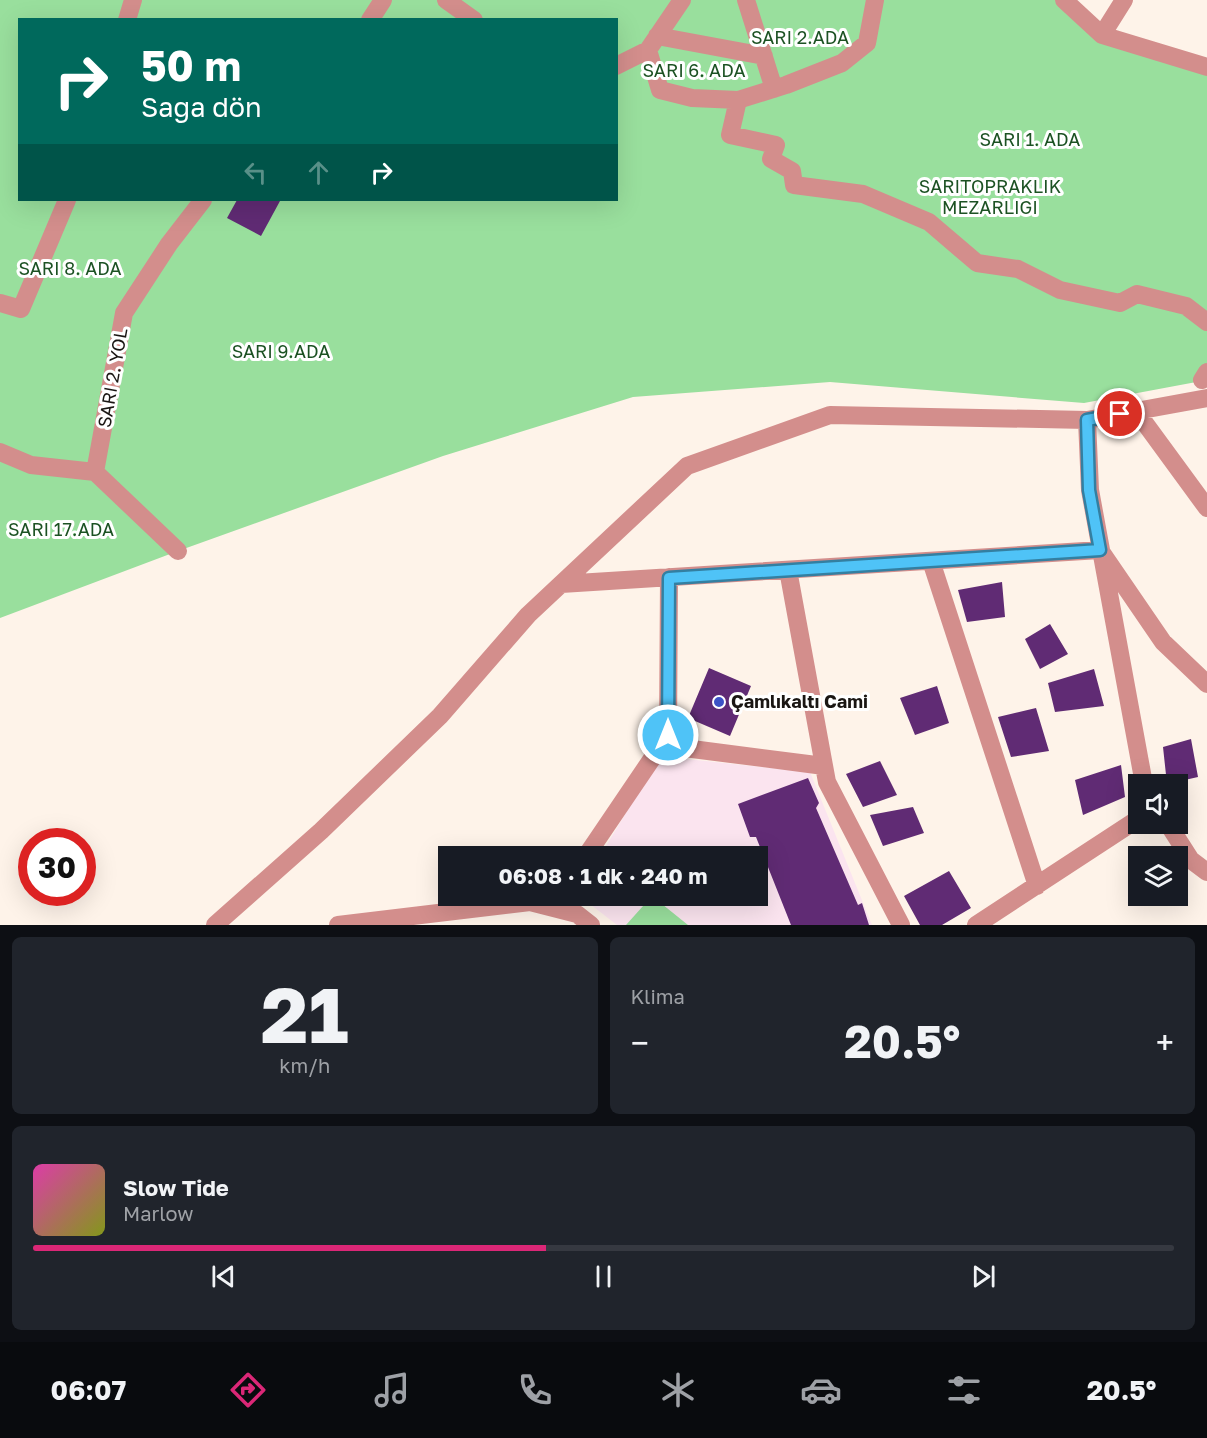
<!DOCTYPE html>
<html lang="tr">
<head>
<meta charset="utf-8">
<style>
	:root { --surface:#171b24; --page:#20242c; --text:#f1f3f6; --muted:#9ea1a6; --line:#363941; --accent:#db2777 }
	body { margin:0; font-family:"Golos Text",sans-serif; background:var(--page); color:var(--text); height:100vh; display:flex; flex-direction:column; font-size:22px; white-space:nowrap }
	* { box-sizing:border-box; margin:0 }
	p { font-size:20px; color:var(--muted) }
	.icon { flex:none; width:33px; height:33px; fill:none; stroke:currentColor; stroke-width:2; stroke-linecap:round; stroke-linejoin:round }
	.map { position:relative; height:925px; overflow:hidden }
	.side { display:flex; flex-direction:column; gap:12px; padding:12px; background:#0d0f14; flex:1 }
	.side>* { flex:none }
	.top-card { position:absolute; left:18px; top:18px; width:600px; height:183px; border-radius:0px; box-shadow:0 6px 24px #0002; background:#00695c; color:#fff; overflow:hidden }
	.fabs { position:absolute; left:1128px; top:774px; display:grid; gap:12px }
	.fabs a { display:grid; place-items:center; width:60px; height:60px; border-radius:0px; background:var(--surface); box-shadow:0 6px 24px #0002; font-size:30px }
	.speed { position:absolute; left:18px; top:828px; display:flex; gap:12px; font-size:30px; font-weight:700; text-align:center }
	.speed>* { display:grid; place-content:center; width:78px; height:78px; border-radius:50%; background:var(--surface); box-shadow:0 6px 24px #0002; line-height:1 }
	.speed .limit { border:9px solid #d22; background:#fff; color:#111 }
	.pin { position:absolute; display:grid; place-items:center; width:51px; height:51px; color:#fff; margin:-26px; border:3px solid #fff; border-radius:50%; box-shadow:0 2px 6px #0007 }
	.me { position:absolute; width:66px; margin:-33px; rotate:0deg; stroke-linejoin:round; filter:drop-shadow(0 0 4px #0008) }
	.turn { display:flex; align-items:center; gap:21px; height:126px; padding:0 24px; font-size:27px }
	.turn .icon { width:78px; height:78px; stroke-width:2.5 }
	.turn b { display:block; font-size:42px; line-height:51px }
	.lanes { display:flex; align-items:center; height:57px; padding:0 24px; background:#0003; justify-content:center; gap:30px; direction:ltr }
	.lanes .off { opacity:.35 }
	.big { font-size:45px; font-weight:700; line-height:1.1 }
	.side .tile { flex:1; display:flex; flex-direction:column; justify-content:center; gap:9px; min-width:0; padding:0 21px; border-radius:9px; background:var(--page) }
	.side .dial { align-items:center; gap:0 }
	.dial b { font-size:78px; line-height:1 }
	.song { display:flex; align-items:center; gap:18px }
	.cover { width:72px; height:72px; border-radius:9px; background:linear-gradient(135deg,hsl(320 70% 55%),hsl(70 70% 35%)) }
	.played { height:6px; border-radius:3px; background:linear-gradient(90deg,var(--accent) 45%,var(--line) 45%) }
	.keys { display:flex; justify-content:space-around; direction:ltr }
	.heat { display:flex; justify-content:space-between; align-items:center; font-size:33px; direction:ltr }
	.side .tiles { flex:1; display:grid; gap:12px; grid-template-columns:1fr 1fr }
	.tile:last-child { grid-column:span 2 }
	.trip { position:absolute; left:438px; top:846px; width:330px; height:60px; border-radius:0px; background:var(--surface); box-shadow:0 6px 24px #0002; font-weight:700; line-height:60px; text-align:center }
	.tabs { display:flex; height:96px; justify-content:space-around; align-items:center; background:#090b0e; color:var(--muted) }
	.tabs .icon { width:42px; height:42px }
	.tabs .current { color:var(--accent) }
	.tabs b { font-size:27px; color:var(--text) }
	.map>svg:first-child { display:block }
</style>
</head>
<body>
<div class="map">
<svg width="1207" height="925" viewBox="0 0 1207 925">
	<rect width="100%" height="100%" fill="#fef3e9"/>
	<path fill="#fbe4ef" d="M 677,758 L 810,772 L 872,925 L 617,925 L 586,901 L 584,896 L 758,896 L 758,856 L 600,856 L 654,766 Z"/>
	<path fill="#99df9d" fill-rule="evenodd" d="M 0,0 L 1064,0 L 1102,35 L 1207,67 L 1207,380 L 1084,403 L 830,382 L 633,397 L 443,456 L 178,551 L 0,618 ZM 20,20 L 616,20 L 616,200 L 20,200 Z
		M 652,896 L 688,925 L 626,925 Z"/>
	<path fill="#602b74" d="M 237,200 L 276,200 L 280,201 L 261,236 L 227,218 Z
		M 1002,582 L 1005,617 L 967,622 L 958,590 Z
		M 1050,624 L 1068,654 L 1040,669 L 1025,639 Z
		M 709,668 L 751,686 L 730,736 L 688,718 Z
		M 1094,669 L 1104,706 L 1055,712 L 1048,683 Z
		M 937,686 L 949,723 L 915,735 L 900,698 Z
		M 1036,708 L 1049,751 L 1011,757 L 998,717 Z
		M 1191,739 L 1198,777 L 1167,784 L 1163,747 Z
		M 880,761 L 897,795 L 863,807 L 846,774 Z
		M 1121,765 L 1125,797 L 1083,815 L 1075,780 Z
		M 808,778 L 819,803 L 816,808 L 858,905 L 862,903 L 869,925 L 791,925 L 756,837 L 750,837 L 738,804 Z
		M 913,807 L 924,833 L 883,846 L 870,815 Z
		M 949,871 L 971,908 L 942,925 L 920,925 L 904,896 Z"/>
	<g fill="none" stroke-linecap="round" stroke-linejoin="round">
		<path stroke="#d38e8c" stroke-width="18" d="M 446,0 L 474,20
			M 746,0 L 774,89
			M 1064,0 L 1102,35 L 1207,67
			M 127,20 L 133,0
			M 370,20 L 383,0
			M 1102,35 L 1124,0
			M 657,36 L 764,56
			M 648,50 L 660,90 L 692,98 L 738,100 L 786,85 L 842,63 L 867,43 L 875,0
			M 616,66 L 648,50 L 682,0
			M 738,100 L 730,135 L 776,145 L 771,159 L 792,171 L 794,185 L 863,194 L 929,222 L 977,263 L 1018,269 L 1060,290 L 1120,303 L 1137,294 L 1186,306 L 1207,322
			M 0,303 L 21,309 L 67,200
			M 1202,380 L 1207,372
			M 1136,411 L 1207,508
			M 1087,420 L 1090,490 L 1144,784
			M 0,452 L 31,465 L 95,472 L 178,551
			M 95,472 L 124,313 L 169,244 L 203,200
			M 931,561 L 1037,886
			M 788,570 L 827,782 L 901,925
			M 561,584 L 1100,550 L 1163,642 L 1207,684
			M 661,745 L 824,766
			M 1168,824 L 1191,860 L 1207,872
			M 586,856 L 668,735 L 669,577
			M 215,925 L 321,831 L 440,716 L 528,615 L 687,466 L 830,415 L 1087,420 L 1207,398
			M 338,925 L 530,902 L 577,914 L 591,925
			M 976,925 L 1138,819"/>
	</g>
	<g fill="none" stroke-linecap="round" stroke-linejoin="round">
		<g stroke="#337fa1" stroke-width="15">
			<path id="route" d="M 668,735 L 669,578 L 1100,550 L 1089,490 L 1087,420 L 1120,414"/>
		</g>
		<use href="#route" stroke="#4fc3f7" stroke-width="10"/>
	</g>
	<circle fill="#3c53c6" stroke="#fff" stroke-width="2" cx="719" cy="702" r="6"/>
	<g text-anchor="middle" stroke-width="6" stroke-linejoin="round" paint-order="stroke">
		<g font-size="18" fill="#1c5223" stroke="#fff">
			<text x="800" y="44">SARI 2.ADA</text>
			<text x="694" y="77">SARI 6. ADA</text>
			<text x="1030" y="146">SARI 1. ADA</text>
			<text x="990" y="193">SARITOPRAKLIK<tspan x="990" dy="21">MEZARLIĞI</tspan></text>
			<text x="70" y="275">SARI 8. ADA</text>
			<text x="281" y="358">SARI 9.ADA</text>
			<text x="61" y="536">SARI 17.ADA</text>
		</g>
		<g font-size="18" fill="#1a1613" stroke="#fff">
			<text transform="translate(113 378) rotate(-80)" y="6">SARI 2. YOL</text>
		</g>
		<g font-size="18" font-weight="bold" fill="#1a1613" stroke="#fff" text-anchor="start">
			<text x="731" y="708">Çamlıkaltı Cami</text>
		</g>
	</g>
</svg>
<div class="fabs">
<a><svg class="icon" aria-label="sound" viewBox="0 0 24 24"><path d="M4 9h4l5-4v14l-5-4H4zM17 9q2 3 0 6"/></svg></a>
<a><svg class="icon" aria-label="layers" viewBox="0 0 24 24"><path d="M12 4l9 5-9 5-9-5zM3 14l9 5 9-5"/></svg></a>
</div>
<div class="speed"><div class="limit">30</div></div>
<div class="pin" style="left:1120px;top:414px;background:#d93025"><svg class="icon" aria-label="arrive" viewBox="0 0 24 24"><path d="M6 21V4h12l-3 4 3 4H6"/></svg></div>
<svg class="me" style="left:668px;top:735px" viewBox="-20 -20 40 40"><circle r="17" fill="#4fc3f7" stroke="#fff" stroke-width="3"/><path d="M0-11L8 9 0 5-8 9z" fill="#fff"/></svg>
<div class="trip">06:08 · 1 dk · 240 m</div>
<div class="top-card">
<div class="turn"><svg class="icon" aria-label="right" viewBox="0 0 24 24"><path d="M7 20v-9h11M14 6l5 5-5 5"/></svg><div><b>50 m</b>Sağa dön</div></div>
<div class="lanes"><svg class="icon off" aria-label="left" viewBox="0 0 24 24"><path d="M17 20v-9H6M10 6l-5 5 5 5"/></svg><svg class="icon off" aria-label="ahead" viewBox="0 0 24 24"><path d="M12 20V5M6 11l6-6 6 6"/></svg><svg class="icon" aria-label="right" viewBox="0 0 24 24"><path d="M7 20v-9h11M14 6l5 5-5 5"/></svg></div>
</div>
</div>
<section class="side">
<div class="tiles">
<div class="tile dial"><b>21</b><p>km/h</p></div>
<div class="tile"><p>Klima</p>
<div class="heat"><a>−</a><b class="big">20.5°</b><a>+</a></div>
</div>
<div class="tile">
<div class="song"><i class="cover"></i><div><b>Slow Tide</b><p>Marlow</p></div></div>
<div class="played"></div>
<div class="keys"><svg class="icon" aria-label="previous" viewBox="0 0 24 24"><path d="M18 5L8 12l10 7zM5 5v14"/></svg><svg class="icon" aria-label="pause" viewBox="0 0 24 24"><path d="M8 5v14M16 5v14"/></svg><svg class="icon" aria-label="next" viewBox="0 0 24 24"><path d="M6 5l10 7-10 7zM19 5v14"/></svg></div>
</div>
</div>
</section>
<nav class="tabs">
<b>06:07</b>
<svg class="icon current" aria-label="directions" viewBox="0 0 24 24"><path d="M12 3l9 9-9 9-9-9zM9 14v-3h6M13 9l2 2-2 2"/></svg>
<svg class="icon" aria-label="music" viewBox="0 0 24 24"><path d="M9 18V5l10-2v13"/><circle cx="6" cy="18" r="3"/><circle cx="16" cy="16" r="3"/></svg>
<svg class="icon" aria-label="phone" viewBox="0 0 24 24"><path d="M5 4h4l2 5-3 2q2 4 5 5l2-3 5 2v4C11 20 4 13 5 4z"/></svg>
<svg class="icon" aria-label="climate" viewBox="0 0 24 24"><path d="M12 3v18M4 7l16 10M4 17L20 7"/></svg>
<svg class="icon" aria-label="car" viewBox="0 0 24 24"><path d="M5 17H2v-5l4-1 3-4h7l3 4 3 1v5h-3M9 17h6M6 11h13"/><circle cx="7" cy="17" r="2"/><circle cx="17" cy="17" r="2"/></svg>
<svg class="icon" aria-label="filters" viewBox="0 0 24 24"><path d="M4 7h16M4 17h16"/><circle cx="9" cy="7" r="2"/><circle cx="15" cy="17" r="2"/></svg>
<b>20.5°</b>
</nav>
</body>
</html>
